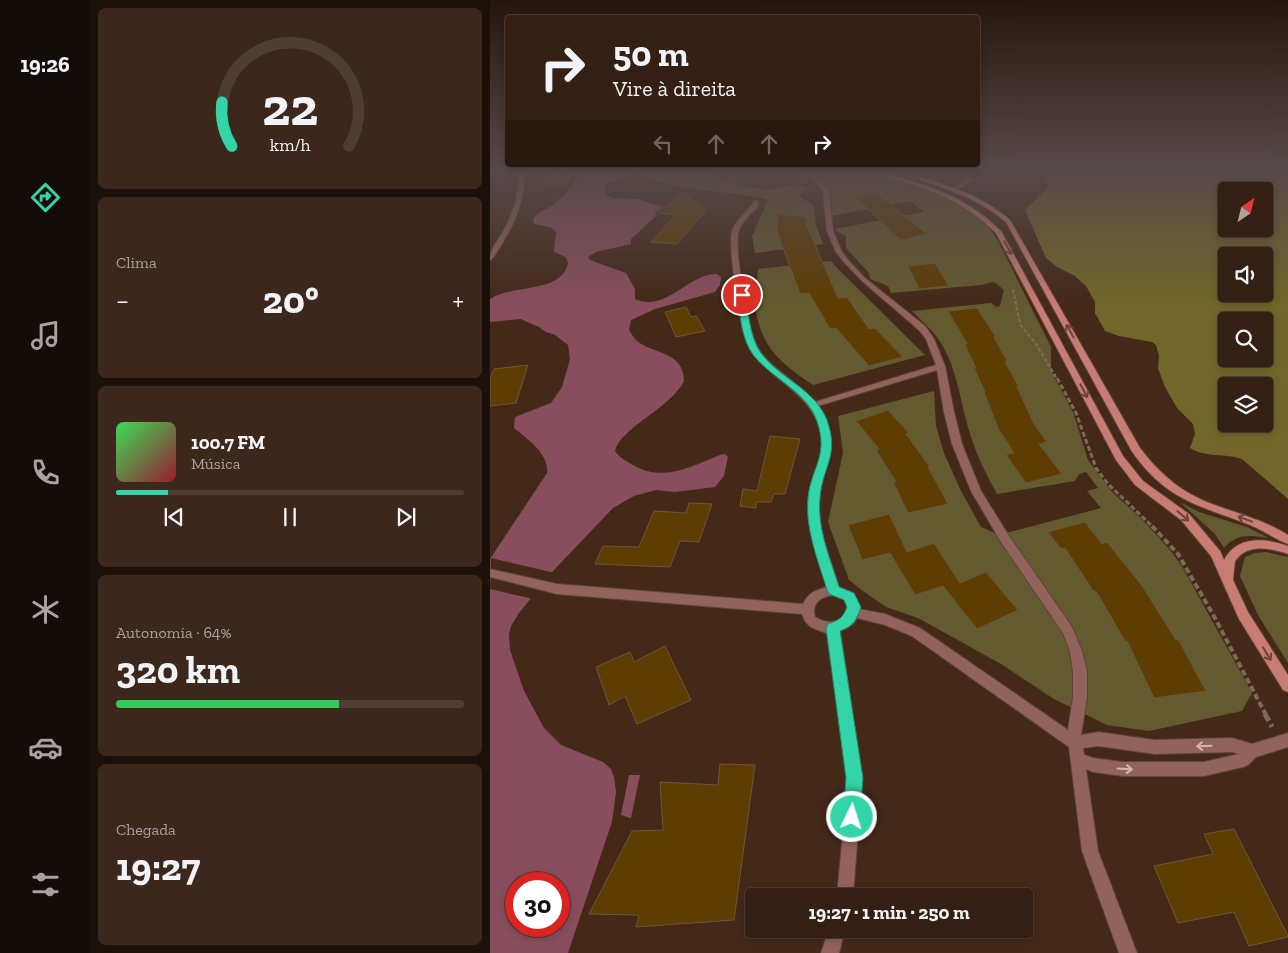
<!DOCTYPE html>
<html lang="pt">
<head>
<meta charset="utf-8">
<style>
	:root { --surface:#331f13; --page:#3b271c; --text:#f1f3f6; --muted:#a9a2a0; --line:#4e3d33; --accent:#33d4a8 }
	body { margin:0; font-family:"Zilla Slab",serif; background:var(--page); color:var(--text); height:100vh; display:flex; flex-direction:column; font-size:19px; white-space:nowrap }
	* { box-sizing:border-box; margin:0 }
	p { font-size:16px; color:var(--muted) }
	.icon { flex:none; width:28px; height:28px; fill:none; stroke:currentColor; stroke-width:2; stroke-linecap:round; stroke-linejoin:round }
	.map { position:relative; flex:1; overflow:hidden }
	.side { display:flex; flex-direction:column; gap:8px; padding:8px; background:#1c110a; width:400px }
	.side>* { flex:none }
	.guide { position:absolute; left:15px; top:15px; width:475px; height:152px; border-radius:5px; box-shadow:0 2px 8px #0003,0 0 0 1px var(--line); background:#331f13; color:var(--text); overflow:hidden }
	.needle { width:32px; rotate:35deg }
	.tools { position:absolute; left:728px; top:182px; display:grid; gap:10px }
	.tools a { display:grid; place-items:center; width:55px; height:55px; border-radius:5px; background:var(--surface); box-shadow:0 2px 8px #0003,0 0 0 1px var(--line); font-size:25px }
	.speed { position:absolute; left:15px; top:872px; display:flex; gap:10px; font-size:25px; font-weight:700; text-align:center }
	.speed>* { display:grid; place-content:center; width:65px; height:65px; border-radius:50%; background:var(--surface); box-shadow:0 2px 8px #0003,0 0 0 1px var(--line); line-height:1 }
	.speed .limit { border:8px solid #d22; background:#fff; color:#111 }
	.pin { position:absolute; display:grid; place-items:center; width:42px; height:42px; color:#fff; margin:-21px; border:2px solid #fff; border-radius:50%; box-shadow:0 1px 5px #0007 }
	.me { position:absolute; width:55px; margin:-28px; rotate:4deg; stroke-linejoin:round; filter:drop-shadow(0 0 4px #0008) }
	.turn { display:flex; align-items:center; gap:18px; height:105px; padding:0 25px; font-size:22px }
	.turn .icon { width:65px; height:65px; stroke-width:2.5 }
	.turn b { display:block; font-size:35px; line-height:42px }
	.lanes { display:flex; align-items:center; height:48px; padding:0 25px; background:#0003; justify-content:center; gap:25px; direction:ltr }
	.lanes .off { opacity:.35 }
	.big { font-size:38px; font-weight:700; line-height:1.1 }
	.side .widget { flex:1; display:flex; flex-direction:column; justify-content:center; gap:8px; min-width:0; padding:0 18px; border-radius:8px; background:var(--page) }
	.side .dial { align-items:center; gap:0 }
	.dial svg { height:130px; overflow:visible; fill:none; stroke:var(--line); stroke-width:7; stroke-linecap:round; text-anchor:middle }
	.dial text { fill:var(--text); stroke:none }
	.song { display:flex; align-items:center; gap:15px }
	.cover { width:60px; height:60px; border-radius:8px; background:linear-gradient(135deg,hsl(130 70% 55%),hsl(350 70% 35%)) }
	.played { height:5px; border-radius:2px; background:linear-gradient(90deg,var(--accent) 15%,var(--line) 15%) }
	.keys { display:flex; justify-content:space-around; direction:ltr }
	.heat { display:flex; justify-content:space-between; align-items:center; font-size:28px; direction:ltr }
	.charge { height:8px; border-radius:4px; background:linear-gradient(90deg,#34c759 64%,var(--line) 0) }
	.trip { position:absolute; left:255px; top:888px; width:288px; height:50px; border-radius:5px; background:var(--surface); box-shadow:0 2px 8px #0003,0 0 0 1px var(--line); font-weight:700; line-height:50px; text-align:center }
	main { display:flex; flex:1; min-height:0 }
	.tabs { display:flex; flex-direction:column; width:90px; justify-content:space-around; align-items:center; background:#140c08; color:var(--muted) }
	.tabs .icon { width:35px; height:35px }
	.tabs .selected { color:var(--accent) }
	.tabs b { font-size:22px; color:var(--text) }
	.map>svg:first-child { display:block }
</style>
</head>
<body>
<main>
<nav class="tabs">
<b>19:26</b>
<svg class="icon selected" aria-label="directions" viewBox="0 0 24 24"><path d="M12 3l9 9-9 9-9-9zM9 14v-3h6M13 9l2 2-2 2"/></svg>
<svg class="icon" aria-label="music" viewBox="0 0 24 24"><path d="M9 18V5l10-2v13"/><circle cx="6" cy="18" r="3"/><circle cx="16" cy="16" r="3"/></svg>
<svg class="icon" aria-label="phone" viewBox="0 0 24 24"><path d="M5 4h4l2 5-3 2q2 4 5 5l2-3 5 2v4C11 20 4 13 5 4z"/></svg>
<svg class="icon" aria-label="climate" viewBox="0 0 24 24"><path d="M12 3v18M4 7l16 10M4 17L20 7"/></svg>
<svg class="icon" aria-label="car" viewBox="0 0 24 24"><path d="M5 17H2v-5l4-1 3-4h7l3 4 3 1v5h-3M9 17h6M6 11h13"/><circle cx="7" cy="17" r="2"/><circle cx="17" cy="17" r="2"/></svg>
<svg class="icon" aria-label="filters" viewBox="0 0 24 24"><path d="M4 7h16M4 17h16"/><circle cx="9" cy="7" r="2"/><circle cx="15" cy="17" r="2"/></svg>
</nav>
<section class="side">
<div class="widget dial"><svg viewBox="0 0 100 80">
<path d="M14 69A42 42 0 1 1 86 69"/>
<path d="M14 69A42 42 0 0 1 8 42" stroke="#33d4a8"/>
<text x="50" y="56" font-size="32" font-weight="700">22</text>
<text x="50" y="72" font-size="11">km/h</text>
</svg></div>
<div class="widget"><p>Clima</p>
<div class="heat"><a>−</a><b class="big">20°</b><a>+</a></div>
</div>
<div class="widget">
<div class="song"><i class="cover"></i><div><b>100.7 FM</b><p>Música</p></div></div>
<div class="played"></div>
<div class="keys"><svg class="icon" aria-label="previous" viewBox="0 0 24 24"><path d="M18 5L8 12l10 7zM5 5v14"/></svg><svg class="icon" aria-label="pause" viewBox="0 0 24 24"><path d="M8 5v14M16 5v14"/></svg><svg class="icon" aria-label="next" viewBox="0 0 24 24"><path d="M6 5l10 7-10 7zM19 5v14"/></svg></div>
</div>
<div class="widget"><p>Autonomia · 64%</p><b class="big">320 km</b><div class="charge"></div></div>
<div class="widget"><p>Chegada</p><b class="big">19:27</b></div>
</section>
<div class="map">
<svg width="798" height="953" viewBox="0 0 798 953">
	<rect width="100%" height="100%" fill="#442919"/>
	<path fill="#635a2f" d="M 147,170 C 161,170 193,167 205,170 C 226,175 248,187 271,189 C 287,191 300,181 316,187 L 318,189 L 308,195 L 324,206 L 326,225 L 333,244 L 265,253 L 262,236 L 278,200 C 243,189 172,193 147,170 Z
		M 312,170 C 328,170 346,167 362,170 C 402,176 464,195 493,222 C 500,228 505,236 509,243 L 561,347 L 561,371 L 583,412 L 598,460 L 623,493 L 651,518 L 681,551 L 693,568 L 762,693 L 752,711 L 659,731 L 617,725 L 564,699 L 511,664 L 466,639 L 428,618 L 396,607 L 373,591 L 359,580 L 338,522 L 353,453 L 348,416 L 444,391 L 446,426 L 454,453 L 470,489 L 491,527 L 507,534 L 520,532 L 611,508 L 597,491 L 608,488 L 596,472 L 589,474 L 585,481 L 507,494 C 495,472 484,450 478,427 C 469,396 466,362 446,336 C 439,327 430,319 422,311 L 501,303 L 506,307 L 510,306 L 514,290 C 503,280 506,281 491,285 L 401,293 L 398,286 L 380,279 L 379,273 L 356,248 L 356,236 L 345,230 L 349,228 L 434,212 L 420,201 L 342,216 C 343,186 339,182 312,170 Z
		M 341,261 L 349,270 L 435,355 L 323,385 C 293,365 272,349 266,311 C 264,298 267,282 268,269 Z
		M 690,502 L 709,512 L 757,527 L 779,538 C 762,535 746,533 734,548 L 725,534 Z
		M 776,552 L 798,557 L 798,663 L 768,615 L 750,576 L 755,557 L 765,553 Z"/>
	<path fill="#72662a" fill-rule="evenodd" d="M 549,170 L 798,170 L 798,499 L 752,459 C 735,453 716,458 700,448 L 705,434 L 703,424 L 687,408 L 675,387 L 668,368 L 669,356 L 666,345 L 662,342 L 629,336 L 615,331 L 605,313 L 605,302 L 596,286 L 585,276 L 567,267 L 556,258 L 535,210 L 558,187 L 556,179 ZM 736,191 L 774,191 L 774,229 L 736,229 ZM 736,256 L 774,256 L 774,294 L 736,294 ZM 736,321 L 774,321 L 774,359 L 736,359 ZM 736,386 L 774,386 L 774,424 L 736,424 Z"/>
	<path fill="#894e5e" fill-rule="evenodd" d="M 90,170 L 142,170 L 139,175 L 116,185 L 115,194 L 122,198 L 147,199 L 173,207 L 164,214 L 167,215 L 141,239 L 141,244 L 106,252 L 98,257 L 100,260 L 136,273 L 145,289 L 145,299 C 176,313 199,273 227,274 L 231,277 L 230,285 L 225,292 L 165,309 L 141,320 L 139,330 C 141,333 143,337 146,340 C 160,354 194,350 194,381 C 181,408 130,428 125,451 C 130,458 136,461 143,465 C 173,483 202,466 230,455 L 235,454 L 238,457 L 234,476 L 225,487 L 185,492 L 166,490 L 144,496 L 123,508 L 62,572 L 29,613 L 21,626 L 19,634 L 20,650 L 34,691 L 54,728 L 71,745 L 113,762 L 121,769 L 124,777 L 126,792 L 122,822 L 78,953 L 0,953 L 0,559 L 57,473 C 59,453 37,439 24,428 L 25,417 L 61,403 L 72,387 L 80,359 L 78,345 L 65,335 L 56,332 L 49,327 L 31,319 L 0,322 L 0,299 C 21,284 72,294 78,263 L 76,257 L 64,252 L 66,232 L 60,227 L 44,224 L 43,220 C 47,210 57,211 64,204 C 75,196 86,183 90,170 ZM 26,884 L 69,884 L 69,926 L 26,926 Z
		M 139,775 L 150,775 L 141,818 L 131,815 Z"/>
	<path fill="#442919" d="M 1,558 L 65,573 L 43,599 L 0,589 Z"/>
	<path fill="#5e3d02" stroke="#6a563b" d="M 84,170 L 74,187 L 54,188 L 66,171 Z
		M 385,192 L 437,234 L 411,240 L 364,196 Z
		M 193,193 L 212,208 L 210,210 L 216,210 L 187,244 L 161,242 L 186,215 L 168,213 Z
		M 288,214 L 316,217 L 316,224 L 348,298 L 357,297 L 379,329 L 385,328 L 413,357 L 379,366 L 346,328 L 340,329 L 319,293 L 310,294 L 287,231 Z
		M 445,263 L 459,286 L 429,289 L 418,266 Z
		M 196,307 L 201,317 L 206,316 L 215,331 L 186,337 L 175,312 Z
		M 487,308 L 506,337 L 504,337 L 517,361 L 515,362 L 529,387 L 527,387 L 544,424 L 557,442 L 549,444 L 572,474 L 536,483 L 516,455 L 524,453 L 508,428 L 494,392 L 495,392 L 484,368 L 486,368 L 475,345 L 477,344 L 458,311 Z
		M 38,365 L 26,403 L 0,406 L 0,378 L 4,369 Z
		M 398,410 L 419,433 L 416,434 L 440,467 L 438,467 L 458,504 L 418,513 L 403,482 L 406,482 L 386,450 L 389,449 L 366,421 Z
		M 280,436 L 310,439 L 295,494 L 284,494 L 281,502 L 266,502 L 266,508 L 250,506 L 253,489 L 267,491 Z
		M 199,503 L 222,504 L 209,542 L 190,541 L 180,567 L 105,564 L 113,546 L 149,547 L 164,511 L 196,513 Z
		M 399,514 L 417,552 L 444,543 L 470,583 L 496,572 L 528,610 L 487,629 L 453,586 L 425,595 L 400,553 L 372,560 L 358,525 Z
		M 595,522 L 612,544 L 617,542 L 653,587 L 686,640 L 688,639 L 716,691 L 664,698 L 637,641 L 635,641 L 606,591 L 604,592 L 575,548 L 571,549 L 558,532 Z
		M 175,646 L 201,700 L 147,724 L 135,696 L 119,705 L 106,667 L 140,652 L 144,662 Z
		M 230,764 L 265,765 L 244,920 L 146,927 L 149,915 L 99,914 L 142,831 L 173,830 L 170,782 L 228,785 Z
		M 744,829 L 798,936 L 798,937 L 759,946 L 744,912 L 688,923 L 664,866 L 723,854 L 714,834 Z"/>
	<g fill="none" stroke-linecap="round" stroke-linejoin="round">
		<g stroke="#5e4536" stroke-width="2">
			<path id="service" d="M 406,170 L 413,170 L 402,173 L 402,171 Z
				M 479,179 L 484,180 L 466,190 L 461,189 Z"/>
		</g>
		<g stroke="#5e4536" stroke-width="2">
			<path id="minor" d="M 28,170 L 34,170 C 36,205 21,231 2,259 L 0,260 C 0,248 10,238 15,228 C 25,209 30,191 28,170 Z
				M 305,170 L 310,170 L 329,179 L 339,191 L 343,231 L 352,252 L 358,260 L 376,279 L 435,326 L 444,339 L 455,366 L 464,412 L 472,444 L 491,491 L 519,536 L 582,627 L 592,651 L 597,672 L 597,697 L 591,735 L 608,732 L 665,740 L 742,738 L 762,744 L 798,733 L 798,747 L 766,757 L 758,765 L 753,767 L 714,776 L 633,776 L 603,772 L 596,769 L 608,851 L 647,953 L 629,953 L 592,851 L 579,747 L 422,636 L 395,625 L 367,618 L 363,624 L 350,631 L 372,778 L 363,896 L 347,896 L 358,778 L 337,633 C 325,630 316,627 312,614 L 67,594 L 0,577 L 0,569 L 67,584 L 313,604 C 318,593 326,590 337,587 C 328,558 316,529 319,498 C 321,475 336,456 331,432 C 322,395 287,383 265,356 C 260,350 257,343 255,336 C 249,318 238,248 242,231 C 246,218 259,212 264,201 L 268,201 L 268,206 C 261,214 250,222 248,234 C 245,253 258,338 271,353 C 286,372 309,383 325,402 L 446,365 L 436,339 L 429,330 L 372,281 L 354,262 L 346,252 L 337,231 L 333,191 L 325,181 ZM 447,370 L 454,412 L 462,444 L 481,491 L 511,542 L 573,633 L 580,651 L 583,672 L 583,697 L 578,730 L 430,628 L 395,614 L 369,609 L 363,593 L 349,587 C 341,562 330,536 329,509 C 327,464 357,454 328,406 ZM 343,595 L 354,599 L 357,606 L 355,617 C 345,624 335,623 325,617 C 321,603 331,597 343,595 ZM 608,746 L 665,754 L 742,752 L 749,754 L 714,762 L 633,762 L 603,758 L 594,755 L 593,748 Z
				M 339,929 L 355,929 L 349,953 L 331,953 Z"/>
		</g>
		<g stroke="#5e4536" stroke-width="2">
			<path id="secondary" d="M 369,170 C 380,169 392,173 403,176 C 445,187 480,200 511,231 L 633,456 L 653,481 L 699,514 L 730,551 L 734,560 C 747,535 776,538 798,546 L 798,554 C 779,548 758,543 745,561 L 743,580 L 758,612 L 798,675 L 798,692 L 793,690 L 749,619 L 721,556 L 691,520 L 645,485 L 626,460 L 506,233 C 478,205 445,191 407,180 C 395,177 380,176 369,170 Z
				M 430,178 C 437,178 443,181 449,183 C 476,191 499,202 520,220 L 650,448 C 666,469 685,487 708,498 C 738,512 770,517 798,535 L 798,544 C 786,540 773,530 760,525 C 708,505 675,500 641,450 L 516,222 C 490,200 461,190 430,180 Z"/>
		</g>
		<path stroke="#7f685a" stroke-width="2" stroke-dasharray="3 1" stroke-linecap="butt" d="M 703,170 L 718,178 L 756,191
			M 769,170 L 791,203 L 798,206
			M 775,180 L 798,184
			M 774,197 L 791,203"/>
		<path stroke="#7f685a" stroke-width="2.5" stroke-dasharray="4 2" stroke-linecap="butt" d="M 523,289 L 530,324 L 546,344 L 567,379"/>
		<path stroke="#7f685a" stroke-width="3" stroke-dasharray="5 2.5" stroke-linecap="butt" d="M 567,378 L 586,413 L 606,468 L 618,484 L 663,527"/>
		<path stroke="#7f685a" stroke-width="4" stroke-dasharray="6 3" stroke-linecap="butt" d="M 662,526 L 688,554 L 725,618 L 776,715"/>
		<path stroke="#7f685a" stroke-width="5" stroke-dasharray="8 4" stroke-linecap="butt" d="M 775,714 L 782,727"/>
		<use href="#service" fill="#92625c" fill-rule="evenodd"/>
		<use href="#minor" fill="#92625c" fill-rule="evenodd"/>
		<use href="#secondary" fill="#c87c73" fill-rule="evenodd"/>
	</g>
	<defs><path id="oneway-shaft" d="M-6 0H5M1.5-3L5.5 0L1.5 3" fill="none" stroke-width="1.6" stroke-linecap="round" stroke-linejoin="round" transform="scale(1.25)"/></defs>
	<g stroke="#6d433b">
		<use href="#oneway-shaft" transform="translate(518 248) rotate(61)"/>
		<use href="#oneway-shaft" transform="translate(580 331) rotate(-119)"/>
		<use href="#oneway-shaft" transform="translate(594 391) rotate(62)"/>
		<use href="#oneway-shaft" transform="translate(693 516) rotate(41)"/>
		<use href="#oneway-shaft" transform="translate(755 519) rotate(-160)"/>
		<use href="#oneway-shaft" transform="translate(777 654) rotate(59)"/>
	</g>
	<g stroke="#d2b9b0">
		<use href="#oneway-shaft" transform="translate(714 746) rotate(178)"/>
		<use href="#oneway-shaft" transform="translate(635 769) rotate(3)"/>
	</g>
	<linearGradient id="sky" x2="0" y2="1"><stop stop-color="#25170e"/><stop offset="0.56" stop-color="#564949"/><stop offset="1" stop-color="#564949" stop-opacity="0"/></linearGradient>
	<rect width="798" height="303" fill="url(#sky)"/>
	<path fill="#33d4a8" stroke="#218a6d" d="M 252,292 L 256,295 C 259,314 259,336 271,353 C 290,379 325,389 337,420 C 350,456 332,467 330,498 C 327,529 340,558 349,587 L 364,593 L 371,607 C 366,620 364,626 350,631 L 373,778 L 370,817 L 368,823 L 362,826 L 355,823 L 353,817 L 356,778 L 336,628 L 338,624 C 349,620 353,618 357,607 L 354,600 L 339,594 L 337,590 C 328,560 315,529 318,498 C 321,467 339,457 327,421 C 317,392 283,379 264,356 C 251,339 250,315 248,295 Z"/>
</svg>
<div class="tools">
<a><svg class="needle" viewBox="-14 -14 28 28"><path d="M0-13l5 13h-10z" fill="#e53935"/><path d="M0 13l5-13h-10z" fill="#a9a2a0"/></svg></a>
<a><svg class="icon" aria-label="sound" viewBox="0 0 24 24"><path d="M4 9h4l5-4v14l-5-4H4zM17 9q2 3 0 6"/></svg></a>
<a><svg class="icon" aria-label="search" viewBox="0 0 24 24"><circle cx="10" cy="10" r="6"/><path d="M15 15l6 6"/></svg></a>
<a><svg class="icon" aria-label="layers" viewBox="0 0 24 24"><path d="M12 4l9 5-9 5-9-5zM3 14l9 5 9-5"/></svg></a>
</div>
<div class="speed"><div class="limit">30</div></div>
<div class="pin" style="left:252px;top:295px;background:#d93025"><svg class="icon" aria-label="arrive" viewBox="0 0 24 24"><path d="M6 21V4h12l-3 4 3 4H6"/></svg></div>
<svg class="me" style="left:362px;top:817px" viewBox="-20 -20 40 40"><circle r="17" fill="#33d4a8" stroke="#fff" stroke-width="3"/><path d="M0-11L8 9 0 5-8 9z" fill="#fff"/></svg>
<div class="trip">19:27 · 1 min · 250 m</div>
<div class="guide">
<div class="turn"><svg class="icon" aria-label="right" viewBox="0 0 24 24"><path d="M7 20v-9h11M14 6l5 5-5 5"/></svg><div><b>50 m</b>Vire à direita</div></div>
<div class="lanes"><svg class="icon off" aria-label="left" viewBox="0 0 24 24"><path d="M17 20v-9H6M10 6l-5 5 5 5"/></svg><svg class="icon off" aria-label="ahead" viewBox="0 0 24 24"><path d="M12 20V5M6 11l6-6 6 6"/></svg><svg class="icon off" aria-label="ahead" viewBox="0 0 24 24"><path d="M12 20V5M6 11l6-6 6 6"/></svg><svg class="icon" aria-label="right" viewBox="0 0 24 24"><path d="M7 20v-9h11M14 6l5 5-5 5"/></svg></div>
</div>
</div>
</main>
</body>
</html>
